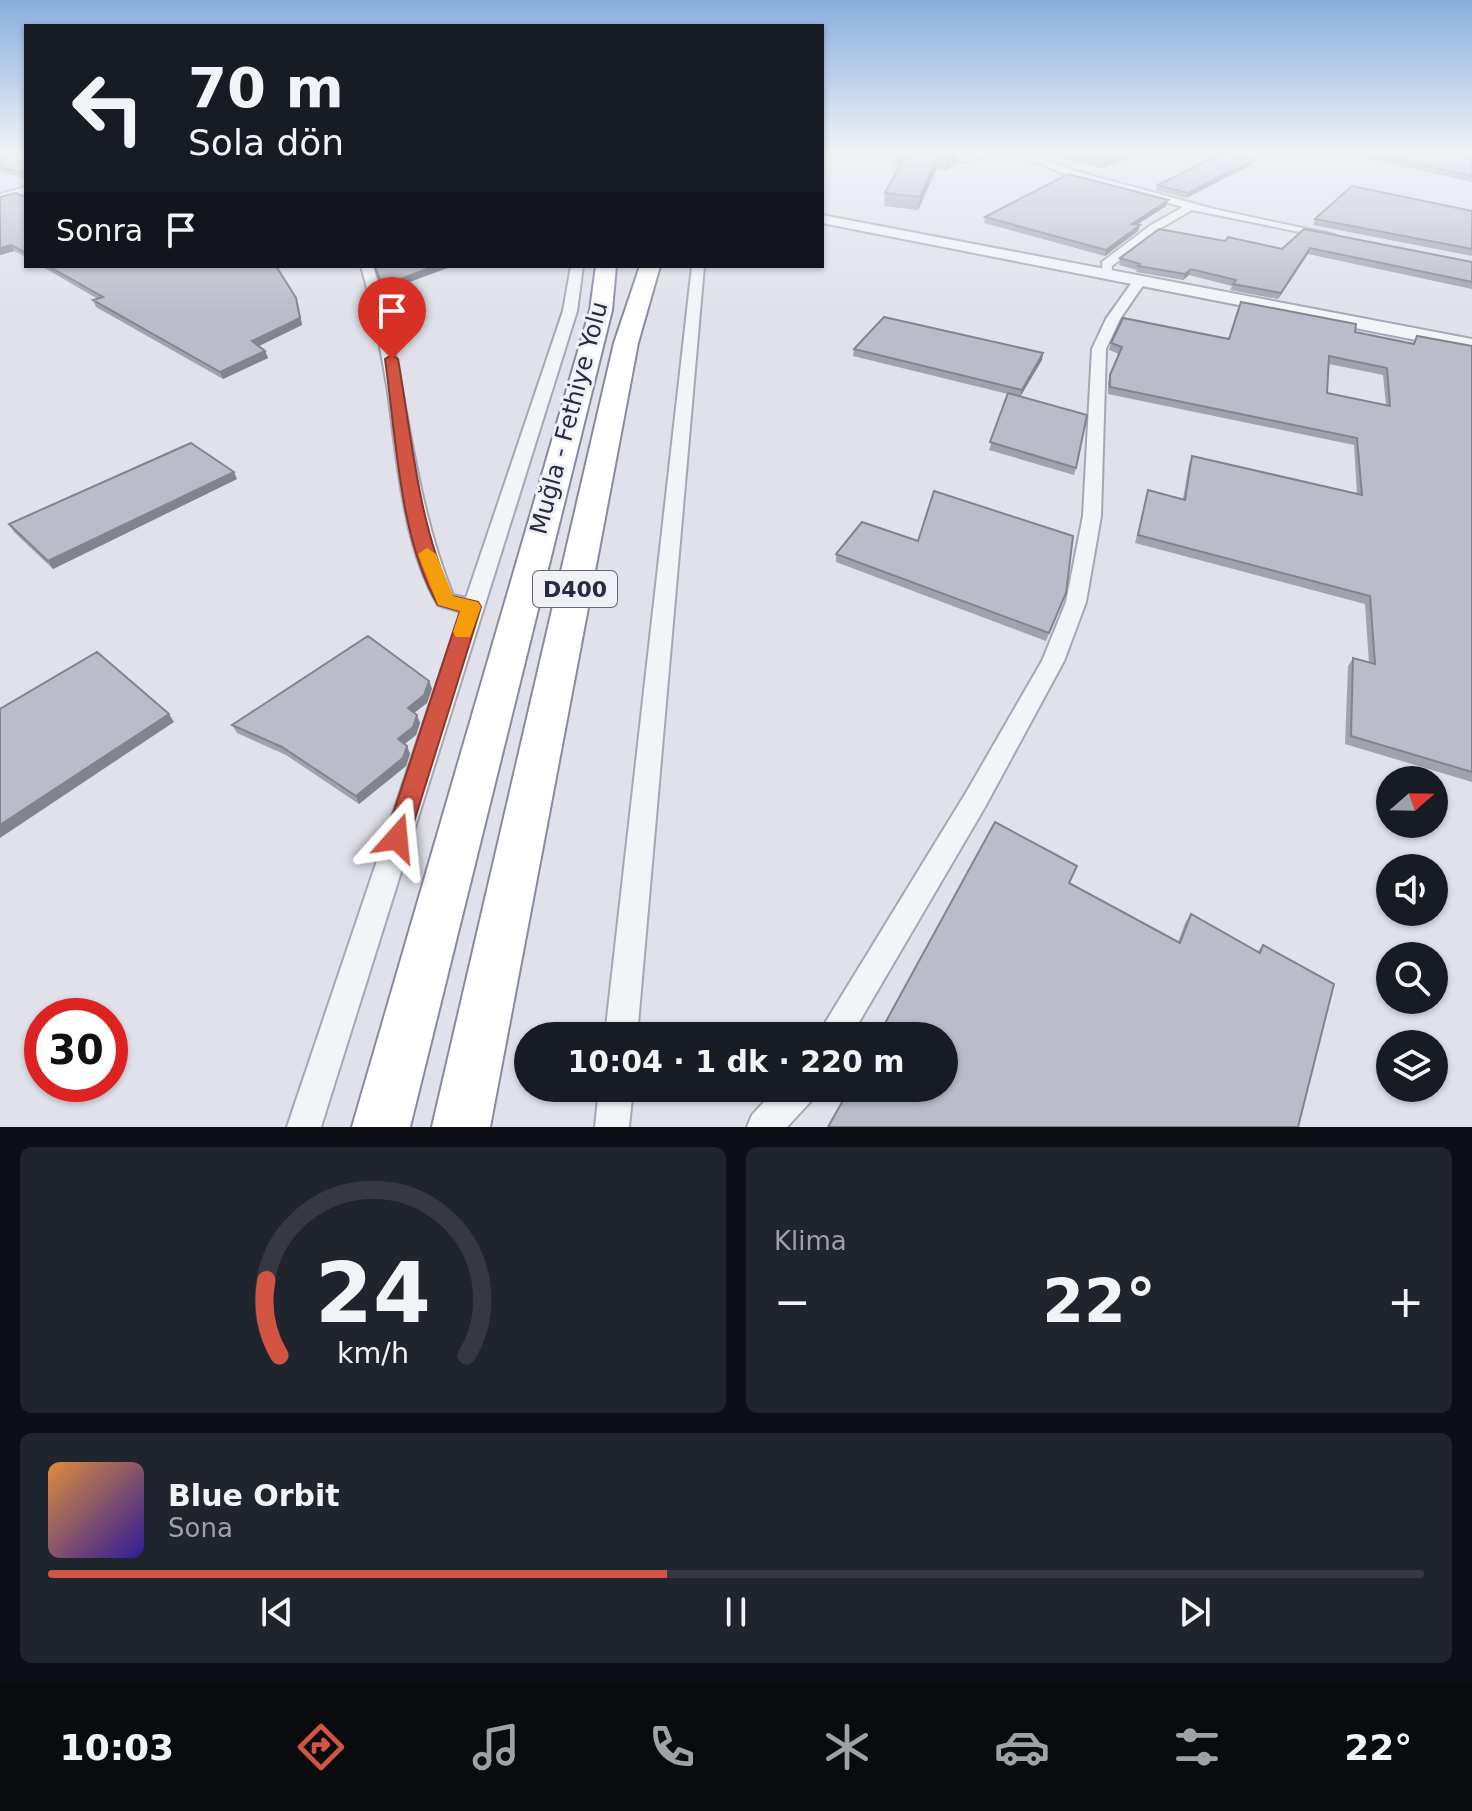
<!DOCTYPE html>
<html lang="tr">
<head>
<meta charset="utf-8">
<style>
	:root { --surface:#171b24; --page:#20242c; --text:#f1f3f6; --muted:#9ea1a6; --line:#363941; --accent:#d25442 }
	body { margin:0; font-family:"DejaVu Sans",sans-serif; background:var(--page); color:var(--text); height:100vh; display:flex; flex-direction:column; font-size:30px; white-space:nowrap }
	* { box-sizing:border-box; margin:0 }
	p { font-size:26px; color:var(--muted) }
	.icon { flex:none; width:44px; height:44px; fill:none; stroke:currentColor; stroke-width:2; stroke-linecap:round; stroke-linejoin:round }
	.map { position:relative; height:1127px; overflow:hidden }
	.drawer { display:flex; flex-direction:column; gap:20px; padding:20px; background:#0d0f14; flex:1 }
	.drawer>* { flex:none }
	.guide { position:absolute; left:24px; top:24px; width:800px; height:244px; border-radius:0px; box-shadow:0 2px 6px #0004; background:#171b24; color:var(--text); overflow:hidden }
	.needle { width:52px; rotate:70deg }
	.buttons { position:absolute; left:1376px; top:766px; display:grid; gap:16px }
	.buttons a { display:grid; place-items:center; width:72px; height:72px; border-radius:50%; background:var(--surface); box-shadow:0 2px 6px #0004; font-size:40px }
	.speed { position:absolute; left:24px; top:998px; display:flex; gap:16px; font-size:40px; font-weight:700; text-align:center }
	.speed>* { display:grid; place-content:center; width:104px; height:104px; border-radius:50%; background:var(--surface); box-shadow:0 2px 6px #0004; line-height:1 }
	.speed .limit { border:12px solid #d22; background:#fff; color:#111 }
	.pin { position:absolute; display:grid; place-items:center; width:68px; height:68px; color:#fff; margin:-82px -34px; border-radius:50% 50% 50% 0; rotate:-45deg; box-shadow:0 0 8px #0007 }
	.pin .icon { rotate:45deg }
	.me { position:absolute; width:88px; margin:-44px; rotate:18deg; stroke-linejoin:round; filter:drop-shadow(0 0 6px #0008) }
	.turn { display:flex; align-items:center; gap:28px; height:168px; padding:0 32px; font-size:36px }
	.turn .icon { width:104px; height:104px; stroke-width:2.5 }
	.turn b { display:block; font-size:56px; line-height:68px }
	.then { display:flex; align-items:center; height:76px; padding:0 32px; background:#0003; gap:16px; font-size:30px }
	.big { font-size:60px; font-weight:800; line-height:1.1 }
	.drawer .widget { flex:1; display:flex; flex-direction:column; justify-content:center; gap:12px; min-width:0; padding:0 28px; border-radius:12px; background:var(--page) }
	.drawer .dial { align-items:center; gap:0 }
	.dial svg { height:208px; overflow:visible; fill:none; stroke:var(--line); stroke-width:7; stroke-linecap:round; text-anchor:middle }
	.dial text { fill:var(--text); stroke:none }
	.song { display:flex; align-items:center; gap:24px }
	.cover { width:96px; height:96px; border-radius:12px; background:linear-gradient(135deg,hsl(30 70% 55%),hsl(250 70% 35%)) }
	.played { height:8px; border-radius:4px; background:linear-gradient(90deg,var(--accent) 45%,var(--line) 45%) }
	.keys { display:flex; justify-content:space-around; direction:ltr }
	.heat { display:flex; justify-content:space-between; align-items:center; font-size:44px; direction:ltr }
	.drawer .tiles { flex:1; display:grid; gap:20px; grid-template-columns:1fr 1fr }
	.widget:last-child { grid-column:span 2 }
	.trip { position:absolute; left:514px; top:1022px; width:444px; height:80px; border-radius:40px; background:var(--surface); box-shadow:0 2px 6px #0004; font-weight:800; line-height:80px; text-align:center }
	.menu { display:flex; height:128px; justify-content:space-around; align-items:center; background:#090b0e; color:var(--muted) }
	.menu .icon { width:56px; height:56px }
	.menu .on { color:var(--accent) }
	.menu b { font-size:36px; color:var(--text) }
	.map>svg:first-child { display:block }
</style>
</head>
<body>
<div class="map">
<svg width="1472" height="1127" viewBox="0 0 1472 1127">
	<rect width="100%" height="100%" fill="#e0e1ea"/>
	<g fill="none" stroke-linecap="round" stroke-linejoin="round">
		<g stroke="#a5a7b4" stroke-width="4">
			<path id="minor" d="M 930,154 L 991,154 L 965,162 Z
				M 1016,154 L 1030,154 L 1075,171 L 1214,209 L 1335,235 L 1329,238 L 1192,210 L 1159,229 L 1112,266 L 1111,278 L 1103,278 L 1102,262 L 1151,225 L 1183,207 L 1067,175 Z
				M 26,187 L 26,193 L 0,200 L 0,194 Z
				M 361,266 L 373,266 C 407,374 410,490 453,595 L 466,598 L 563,311 L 571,266 L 583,266 L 577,311 L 321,1127 L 287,1127 L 461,612 L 438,605 C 403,546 397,458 388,392 C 381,349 373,308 361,266 Z
				M 692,266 L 704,266 L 637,1036 L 605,1036 Z
				M 1140,277 L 1146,281 L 1120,319 L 1106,349 L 1101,516 L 1086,602 L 1064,661 L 985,807 L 851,1036 L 817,1036 L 967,791 L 1042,661 L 1066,602 L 1083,516 L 1092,349 L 1106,319 L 1135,278 Z
				M 599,1088 L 633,1088 L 629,1127 L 595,1127 Z
				M 777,1088 L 817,1088 L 812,1100 L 787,1127 L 747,1127 L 752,1115 Z"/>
		</g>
		<g stroke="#a5a7b4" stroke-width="4">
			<path id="tertiary" d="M 822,215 L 1472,339 L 1472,351 L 822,223 Z"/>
		</g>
		<g stroke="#878aa1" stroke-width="4">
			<path id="trunk" d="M 596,266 L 616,266 L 612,310 L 410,1127 L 352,1127 L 590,310 Z
				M 640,266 L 660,266 L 638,343 L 490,1127 L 432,1127 L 614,343 Z"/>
		</g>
		<use href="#minor" fill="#f3f4f8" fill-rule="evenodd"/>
		<use href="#tertiary" fill="#f3f4f8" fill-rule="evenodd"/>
		<use href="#trunk" fill="#fff" fill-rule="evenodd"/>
	</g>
	<path fill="#a0a2ae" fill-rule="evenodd" d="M 0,154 L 26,154 L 26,178 L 0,172 Z
		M 894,154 L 957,154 L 956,163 L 946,170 L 937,168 L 918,210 L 884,206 L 885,193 L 899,167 L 893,165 Z
		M 1042,154 L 1140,154 L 1102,168 Z
		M 1346,154 L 1472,154 L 1472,182 Z
		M 1253,160 L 1251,165 L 1186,198 L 1156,190 L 1158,185 Z
		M 26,198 L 26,257 L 14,251 L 0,255 Z
		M 1168,200 L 1166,206 L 1137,225 L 1140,225 L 1138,231 L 1105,256 L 984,223 L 985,217 Z
		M 1472,211 L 1472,256 L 1313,225 L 1315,219 Z
		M 1304,229 L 1472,262 L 1472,289 L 1308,254 L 1278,299 L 1230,290 L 1232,286 L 1189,275 L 1183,280 L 1136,272 L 1137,270 L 1119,265 L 1120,258 L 1225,241 L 1282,249 Z
		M 41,266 L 276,266 L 298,304 L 302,325 L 258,346 L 265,351 L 268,358 L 223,379 L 96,307 L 93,300 L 98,299 Z
		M 1238,308 L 1413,344 L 1417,336 L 1472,346 L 1472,782 L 1345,744 L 1348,666 L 1353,658 L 1369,663 L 1365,604 L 1135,543 L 1148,490 L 1183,499 L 1189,464 L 1192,456 L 1357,494 L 1354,445 L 1108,394 L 1108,382 L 1119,354 L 1109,350 L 1111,343 L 1229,339 ZM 1329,364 L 1383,375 L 1386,405 L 1327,393 Z
		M 854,349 L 1042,360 L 1020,397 L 1076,468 L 1074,475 L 989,450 L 1008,394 L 853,356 Z
		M 237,479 L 53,569 L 14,532 L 9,524 Z
		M 836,554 L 1066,593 L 1046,641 L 836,562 Z
		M 429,681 L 432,689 L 427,703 L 414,713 L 420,723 L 416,735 L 404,744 L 407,746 L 410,754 L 406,766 L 359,804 L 286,755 L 237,733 L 232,725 Z
		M 1069,883 L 1178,942 L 1186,921 L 1191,914 L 1258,951 L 1263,945 L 1298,1127 Z"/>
	<path fill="#82848d" d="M 953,154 L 957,154 L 956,163 L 946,170 L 948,158 Z
		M 1111,154 L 1140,154 L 1102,168 L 1105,157 Z
		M 938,156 L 937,168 L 918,210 L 920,197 Z
		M 1253,160 L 1251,165 L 1186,198 L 1188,193 Z
		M 1168,200 L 1166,206 L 1130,229 L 1132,224 Z
		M 1140,225 L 1138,231 L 1105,256 L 1106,250 Z
		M 11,245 L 14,251 L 0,255 L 0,248 Z
		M 1310,248 L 1308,254 L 1278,299 L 1281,293 Z
		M 435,266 L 453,266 L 383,292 L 382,286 Z
		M 1191,269 L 1189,275 L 1183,280 L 1185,274 Z
		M 296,298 L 302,325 L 255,348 L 252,341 Z
		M 265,351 L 268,358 L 223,379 L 220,372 Z
		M 1043,353 L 1042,360 L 1020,397 L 1022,390 Z
		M 234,472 L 237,479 L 53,569 L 48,561 Z
		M 429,681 L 432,689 L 427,703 L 410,716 L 408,708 Z
		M 169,714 L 174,722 L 0,838 L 0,825 Z
		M 417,715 L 420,723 L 416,735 L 401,747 L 398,739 Z
		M 407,746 L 410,754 L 406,766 L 359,804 L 356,796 Z"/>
	<path fill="#babcca" stroke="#82848d" stroke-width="2" fill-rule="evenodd" d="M 0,154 L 26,154 L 26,173 L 0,167 Z
		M 899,154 L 953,154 L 948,158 L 938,156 L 920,197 L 885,193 L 905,156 Z
		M 1220,154 L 1230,154 L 1253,160 L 1188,193 L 1158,185 Z
		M 1372,154 L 1472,154 L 1472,176 Z
		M 1068,174 L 1168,200 L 1132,224 L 1140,225 L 1106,250 L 985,217 Z
		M 1352,186 L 1472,211 L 1472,249 L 1315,219 Z
		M 16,193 L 26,198 L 26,253 L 11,245 L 0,248 L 0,197 Z
		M 1159,229 L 1225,241 L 1228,237 L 1282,249 L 1304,229 L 1472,262 L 1472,282 L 1310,248 L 1281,293 L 1233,284 L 1236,280 L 1191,269 L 1185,274 L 1138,266 L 1140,264 L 1120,258 Z
		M 48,266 L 276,266 L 296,298 L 300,318 L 252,341 L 265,351 L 220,372 L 93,300 L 103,297 Z
		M 375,266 L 435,266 L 382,286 Z
		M 1241,302 L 1356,324 L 1355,332 L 1414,344 L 1417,336 L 1472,346 L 1472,772 L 1351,736 L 1353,658 L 1375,664 L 1370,596 L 1138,535 L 1148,490 L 1185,500 L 1192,456 L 1362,495 L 1357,438 L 1110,387 L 1110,375 L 1122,347 L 1111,343 L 1123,318 L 1229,339 ZM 1329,356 L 1387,368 L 1390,406 L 1327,393 Z
		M 884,317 L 1043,353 L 1022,390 L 854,349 Z
		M 1008,393 L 1087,415 L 1076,468 L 990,442 Z
		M 191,443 L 234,472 L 48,561 L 9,524 Z
		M 934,491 L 1073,536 L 1066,593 L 1049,633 L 836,554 L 862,522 L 918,541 Z
		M 368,636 L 429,681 L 424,695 L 408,708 L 417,715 L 413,727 L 398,739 L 407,746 L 403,758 L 356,796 L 282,747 L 232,725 Z
		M 97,652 L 169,714 L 0,825 L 0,709 Z
		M 995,822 L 1077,866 L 1069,883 L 1180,943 L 1191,914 L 1260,953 L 1263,945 L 1334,984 L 1298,1127 L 828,1127 L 850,1088 L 944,1088 L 944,1036 L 878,1036 Z"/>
	<linearGradient id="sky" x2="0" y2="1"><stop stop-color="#89aedc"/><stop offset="0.49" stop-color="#f1f2f6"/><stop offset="1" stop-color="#f1f2f6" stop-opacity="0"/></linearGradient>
	<rect width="1472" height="312" fill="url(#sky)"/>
	<path fill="#d25442" stroke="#88372b" stroke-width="2" d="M 392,355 L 398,359 C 412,438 418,523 452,596 L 478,602 L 481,607 L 409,838 L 406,846 L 397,849 L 388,846 L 385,838 L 460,611 L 438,605 C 399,538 396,435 385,359 Z"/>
	<path fill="#f59e0b" d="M 427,548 L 436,554 L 453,596 L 478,602 L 481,607 L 470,637 L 456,637 L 453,632 L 460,611 L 438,605 L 436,600 L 418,554 Z"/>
	<g text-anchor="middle" stroke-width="6" stroke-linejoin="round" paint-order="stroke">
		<rect fill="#f0f1f7" stroke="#646678" stroke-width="2" x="533" y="571" width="84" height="36" rx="6"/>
		<g font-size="22" font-weight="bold" fill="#282b42">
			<text x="575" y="597">D400</text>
		</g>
		<g font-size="24" fill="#282b42" stroke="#f0f1f7">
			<text transform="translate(569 418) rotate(-75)" y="8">Muğla - Fethiye Yolu</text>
		</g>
	</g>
</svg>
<div class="buttons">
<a><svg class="needle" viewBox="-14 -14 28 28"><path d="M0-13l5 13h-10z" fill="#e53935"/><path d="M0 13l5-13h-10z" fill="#9ea1a6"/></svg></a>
<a><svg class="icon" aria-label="sound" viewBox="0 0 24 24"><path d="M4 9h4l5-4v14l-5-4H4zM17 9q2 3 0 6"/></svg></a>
<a><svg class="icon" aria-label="search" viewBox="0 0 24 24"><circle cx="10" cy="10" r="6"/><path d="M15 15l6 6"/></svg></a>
<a><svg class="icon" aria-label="layers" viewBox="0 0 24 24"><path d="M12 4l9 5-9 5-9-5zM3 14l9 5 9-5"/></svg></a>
</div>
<div class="speed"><div class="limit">30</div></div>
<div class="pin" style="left:392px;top:359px;background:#d93025"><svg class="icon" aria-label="arrive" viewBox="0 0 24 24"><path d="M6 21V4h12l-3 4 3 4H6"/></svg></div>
<svg class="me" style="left:397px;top:838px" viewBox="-20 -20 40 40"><path d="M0-17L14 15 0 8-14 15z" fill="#d25442" stroke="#fff" stroke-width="4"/></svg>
<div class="trip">10:04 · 1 dk · 220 m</div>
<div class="guide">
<div class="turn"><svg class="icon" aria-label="left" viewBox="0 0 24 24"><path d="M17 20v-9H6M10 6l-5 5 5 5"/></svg><div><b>70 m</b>Sola dön</div></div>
<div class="then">Sonra<svg class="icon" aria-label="arrive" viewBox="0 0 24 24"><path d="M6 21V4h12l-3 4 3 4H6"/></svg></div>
</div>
</div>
<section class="drawer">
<div class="tiles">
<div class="widget dial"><svg viewBox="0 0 100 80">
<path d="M14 69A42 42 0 1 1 86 69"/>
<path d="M14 69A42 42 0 0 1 9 40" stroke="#d25442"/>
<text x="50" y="56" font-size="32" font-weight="700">24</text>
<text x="50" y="72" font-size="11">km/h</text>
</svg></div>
<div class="widget"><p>Klima</p>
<div class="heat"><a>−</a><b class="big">22°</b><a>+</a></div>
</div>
<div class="widget">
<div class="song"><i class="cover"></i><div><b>Blue Orbit</b><p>Sona</p></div></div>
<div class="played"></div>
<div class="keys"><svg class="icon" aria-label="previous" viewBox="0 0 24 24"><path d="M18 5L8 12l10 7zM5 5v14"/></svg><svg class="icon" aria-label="pause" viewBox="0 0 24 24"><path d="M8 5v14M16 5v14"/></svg><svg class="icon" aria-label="next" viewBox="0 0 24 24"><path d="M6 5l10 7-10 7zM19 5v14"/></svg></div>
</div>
</div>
</section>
<nav class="menu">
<b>10:03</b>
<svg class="icon on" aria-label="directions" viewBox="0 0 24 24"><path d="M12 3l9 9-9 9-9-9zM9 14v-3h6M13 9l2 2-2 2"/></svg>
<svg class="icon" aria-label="music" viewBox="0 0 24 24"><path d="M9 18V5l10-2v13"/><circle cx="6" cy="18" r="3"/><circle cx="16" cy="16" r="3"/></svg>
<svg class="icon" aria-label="phone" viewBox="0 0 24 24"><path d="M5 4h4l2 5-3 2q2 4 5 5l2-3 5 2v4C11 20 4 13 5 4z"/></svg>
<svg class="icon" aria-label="climate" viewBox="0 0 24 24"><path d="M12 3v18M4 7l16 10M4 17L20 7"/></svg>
<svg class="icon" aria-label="car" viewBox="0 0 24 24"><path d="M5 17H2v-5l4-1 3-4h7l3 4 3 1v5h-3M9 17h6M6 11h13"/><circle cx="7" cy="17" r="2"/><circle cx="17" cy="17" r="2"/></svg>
<svg class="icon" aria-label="filters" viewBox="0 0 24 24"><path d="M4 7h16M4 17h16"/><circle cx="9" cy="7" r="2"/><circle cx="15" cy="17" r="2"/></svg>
<b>22°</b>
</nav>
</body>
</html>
